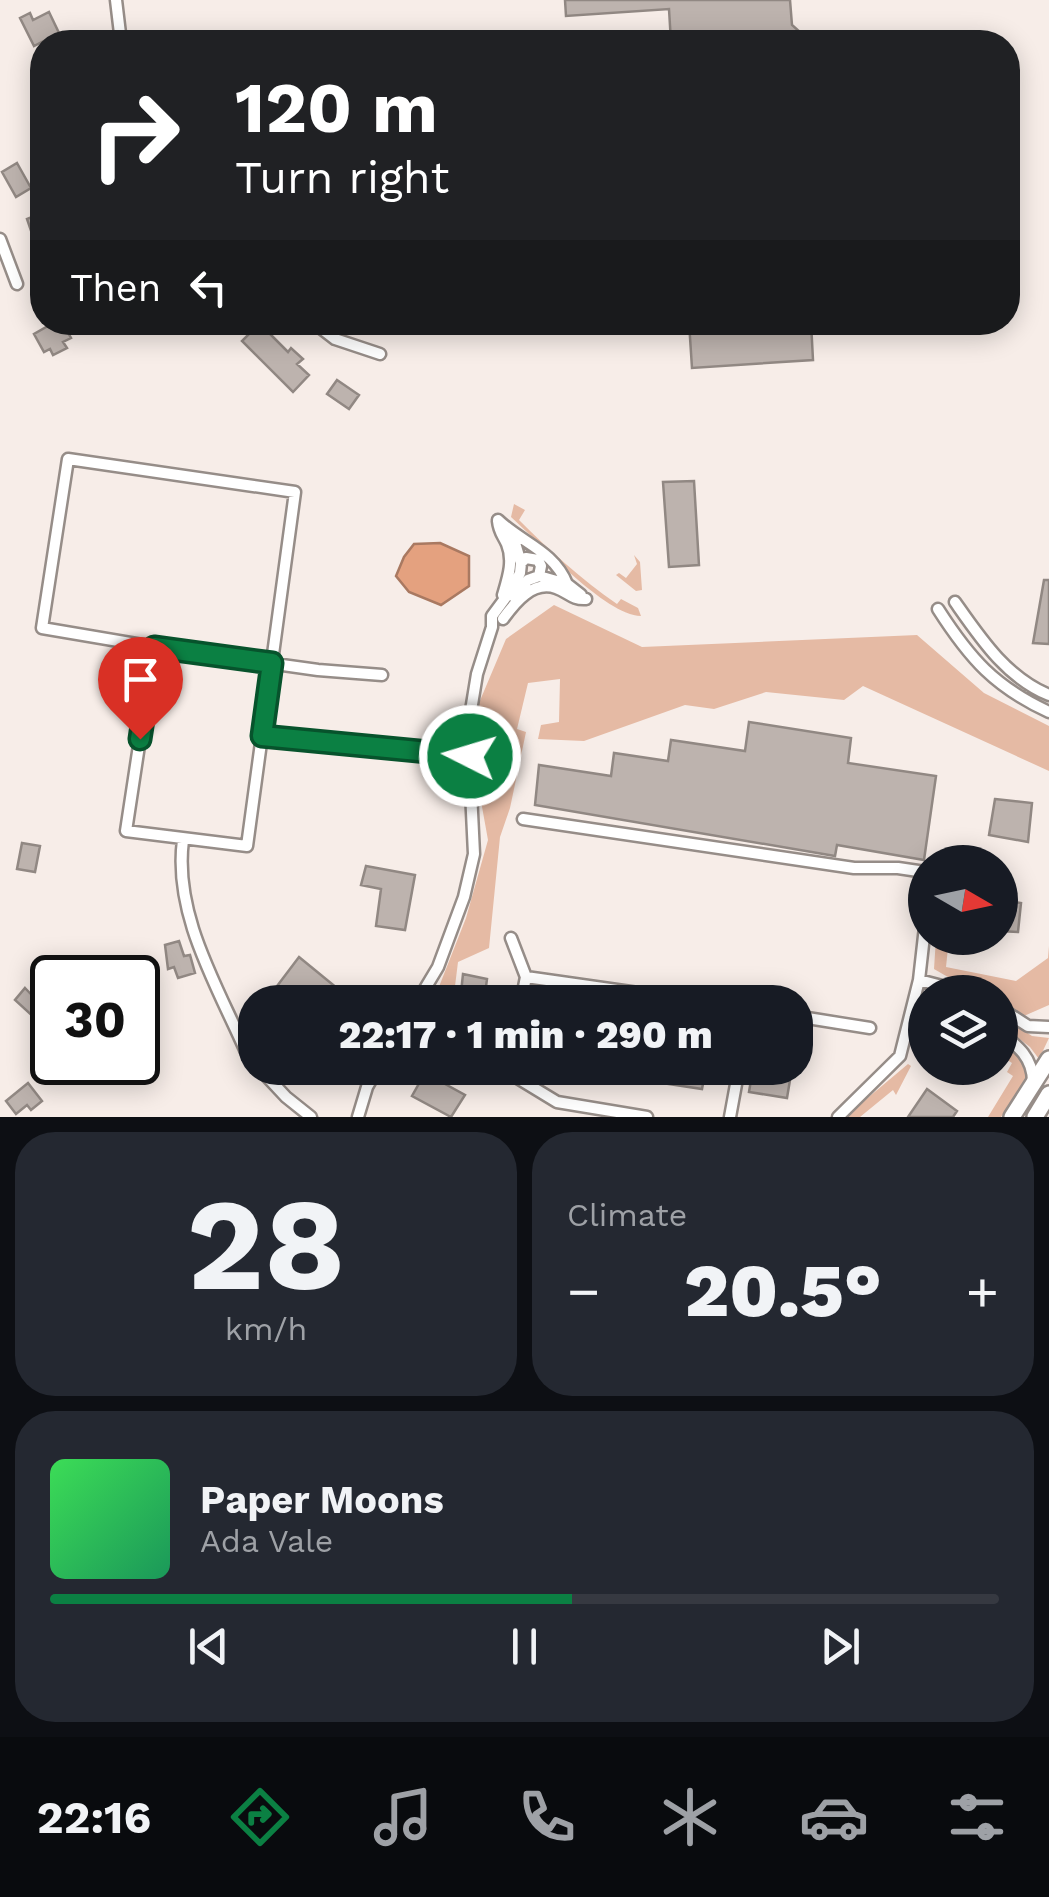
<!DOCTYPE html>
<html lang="en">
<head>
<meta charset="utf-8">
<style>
	:root { --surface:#171b24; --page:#242831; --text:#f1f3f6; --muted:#9ea1a6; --line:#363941; --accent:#0b8043 }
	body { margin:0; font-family:"Work Sans",sans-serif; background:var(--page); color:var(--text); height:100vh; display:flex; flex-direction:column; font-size:38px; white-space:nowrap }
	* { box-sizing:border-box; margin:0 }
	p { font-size:32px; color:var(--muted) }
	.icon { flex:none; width:55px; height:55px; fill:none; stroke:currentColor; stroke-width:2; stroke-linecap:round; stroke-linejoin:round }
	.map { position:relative; height:1117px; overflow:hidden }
	.panel { display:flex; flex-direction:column; gap:15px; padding:15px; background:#0d0f14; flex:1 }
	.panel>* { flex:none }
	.guide { position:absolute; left:30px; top:30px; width:990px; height:305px; border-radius:40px; box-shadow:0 5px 25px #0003; background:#202124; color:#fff; overflow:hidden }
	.needle { width:65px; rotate:99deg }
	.tools { position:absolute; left:908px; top:845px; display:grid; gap:20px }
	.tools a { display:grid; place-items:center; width:110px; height:110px; border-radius:50%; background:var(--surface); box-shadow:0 5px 25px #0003; font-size:50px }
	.speed { position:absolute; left:30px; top:955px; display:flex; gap:20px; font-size:50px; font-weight:700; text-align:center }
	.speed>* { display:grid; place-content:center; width:130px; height:130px; border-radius:50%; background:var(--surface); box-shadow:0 5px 25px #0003; line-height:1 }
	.speed .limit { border:5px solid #111; border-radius:15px; background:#fff; color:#111 }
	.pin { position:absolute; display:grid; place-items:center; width:85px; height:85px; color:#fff; margin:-102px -42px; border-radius:50% 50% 50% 0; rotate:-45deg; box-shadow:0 0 10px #0007 }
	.pin .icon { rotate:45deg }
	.me { position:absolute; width:110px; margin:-55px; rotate:275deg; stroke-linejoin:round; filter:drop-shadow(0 0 8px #0008) }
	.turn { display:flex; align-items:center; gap:35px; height:210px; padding:0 40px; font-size:45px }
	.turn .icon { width:130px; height:130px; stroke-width:2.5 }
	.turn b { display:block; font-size:70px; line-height:85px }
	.then { display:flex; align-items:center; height:95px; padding:0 40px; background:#0003; gap:20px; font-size:38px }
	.big { font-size:75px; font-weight:800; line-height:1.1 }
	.panel .widget { flex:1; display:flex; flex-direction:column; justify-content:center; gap:15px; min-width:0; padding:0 35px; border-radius:40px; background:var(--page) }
	.panel .dial { align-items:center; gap:0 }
	.dial b { font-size:130px; line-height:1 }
	.song { display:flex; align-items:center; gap:30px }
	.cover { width:120px; height:120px; border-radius:15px; background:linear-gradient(135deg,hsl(130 70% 55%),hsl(150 70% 35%)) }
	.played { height:10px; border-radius:5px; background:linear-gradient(90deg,var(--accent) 55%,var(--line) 55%) }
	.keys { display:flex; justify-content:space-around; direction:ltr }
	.heat { display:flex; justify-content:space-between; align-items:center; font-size:55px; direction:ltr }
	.panel .tiles { flex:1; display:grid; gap:15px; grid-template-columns:1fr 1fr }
	.widget:last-child { grid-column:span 2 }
	.trip { position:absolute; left:238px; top:985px; width:575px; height:100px; border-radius:40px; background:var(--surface); box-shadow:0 5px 25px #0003; font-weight:800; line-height:100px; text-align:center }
	.dock { display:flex; height:160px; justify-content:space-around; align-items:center; background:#090b0e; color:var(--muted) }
	.dock .icon { width:70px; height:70px }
	.dock .active { color:var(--accent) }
	.dock b { font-size:45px; color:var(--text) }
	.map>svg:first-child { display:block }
</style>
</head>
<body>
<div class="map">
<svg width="1049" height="1117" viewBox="0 0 1049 1117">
	<rect width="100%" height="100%" fill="#f7ede8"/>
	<path fill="#e5baa4" d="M 514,504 L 525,510 L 519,520 C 549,550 582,580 617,604 L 621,599 L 638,608 L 641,616 C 605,615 539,542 511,517 Z
		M 634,555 L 640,562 L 642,590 L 636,591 L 616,575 L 619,573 L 626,578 L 637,564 Z
		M 554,605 L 642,647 L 917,635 L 984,693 L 1049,726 L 1049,771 L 863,686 L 844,700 L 766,692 L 714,709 L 685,705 L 584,741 L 538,739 L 541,725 L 559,722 L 560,679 L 528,683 L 517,729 L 526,732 L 510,808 L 500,837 L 489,948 L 458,962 L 453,1002 L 433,1002 L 466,918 L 488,840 L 468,729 L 506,639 Z
		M 936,938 L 949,938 L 946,967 L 1016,981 L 1048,958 L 1049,946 L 1049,1005 L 1017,1019 L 1000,1008 L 1000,992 L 974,992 L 934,969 Z
		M 1000,1015 L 1032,1036 L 1049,1038 L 1039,1059 L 1030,1047 L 1000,1024 Z
		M 1000,1044 L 1018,1053 L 1028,1070 L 1025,1081 L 1001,1117 L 988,1117 L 1013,1076 L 1007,1072 L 1012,1063 L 1000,1055 Z
		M 908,1064 L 911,1066 L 896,1095 L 893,1090 L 860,1117 L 845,1117 Z"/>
	<path fill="#e4a17f" stroke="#a97961" stroke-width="2.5" d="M 440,543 L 469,556 L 469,586 L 441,605 L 409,592 L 396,576 L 404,557 L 414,544 Z"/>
	<path fill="#bdb3ae" stroke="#918883" stroke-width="2.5" d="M 565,0 L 790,0 L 792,25 L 811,42 L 671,42 L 669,9 L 566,16 Z
		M 49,12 L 59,33 L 34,46 L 20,18 L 30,13 L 33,20 Z
		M 17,163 L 31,188 L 16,197 L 2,172 Z
		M 42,213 L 42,259 L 41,260 L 27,219 Z
		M 55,322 L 62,322 L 71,338 L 63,342 L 67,348 L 53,355 L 50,349 L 44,352 L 34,334 Z
		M 261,322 L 271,322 L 276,328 L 270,334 L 288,352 L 291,348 L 303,359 L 297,364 L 309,375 L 293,392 L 242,341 Z
		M 689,322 L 811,322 L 813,360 L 692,368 Z
		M 337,380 L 359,395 L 349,409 L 327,394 Z
		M 694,481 L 699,565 L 669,567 L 663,482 Z
		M 1044,580 L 1049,580 L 1049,644 L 1033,643 Z
		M 749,722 L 851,738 L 848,763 L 936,776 L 924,860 L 837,845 L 835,856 L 535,805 L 539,765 L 611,776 L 614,753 L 668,761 L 671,740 L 745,751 Z
		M 995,799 L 1032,803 L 1028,842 L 989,835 Z
		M 22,843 L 40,846 L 35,872 L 17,869 Z
		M 366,866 L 415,875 L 405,930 L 376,926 L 381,889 L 361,885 Z
		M 1000,900 L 1021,903 L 1018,932 L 1000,931 Z
		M 179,941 L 184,956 L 190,955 L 195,973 L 178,978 L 174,967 L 168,969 L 165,945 Z
		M 299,957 L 354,1002 L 265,1002 Z
		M 463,974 L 487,979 L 484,1002 L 460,1002 Z
		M 25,988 L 46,1010 L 37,1020 L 15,1000 Z
		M 46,1027 L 52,1027 L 52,1068 L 42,1067 Z
		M 596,1068 L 706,1068 L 702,1089 L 596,1073 Z
		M 753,1068 L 792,1068 L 787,1098 L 749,1092 Z
		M 425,1073 L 465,1095 L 451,1117 L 412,1096 Z
		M 28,1083 L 42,1101 L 31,1110 L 27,1105 L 16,1114 L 6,1101 Z
		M 927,1089 L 957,1111 L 953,1117 L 908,1117 Z"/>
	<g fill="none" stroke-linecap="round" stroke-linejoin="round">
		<g stroke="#968d88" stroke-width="15">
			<path id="street" d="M 116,0 L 121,42
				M 0,239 L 17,284
				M 313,322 L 335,339 L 380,354
				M 68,459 L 295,492 L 247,846 L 126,831 L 154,647 L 42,628 Z
				M 498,520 C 522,543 554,551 567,584
				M 498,521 C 499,532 503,535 507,544 C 514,561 508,578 503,595
				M 521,563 L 526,558 L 538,560 L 541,566 L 539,576
				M 539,576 L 567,584 L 581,595
				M 514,597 L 528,580 L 539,576
				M 955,602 C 981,639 1006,677 1049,695
				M 938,609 C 970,659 995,687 1049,712
				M 503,619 C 515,602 533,580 556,588 C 568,592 572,600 586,599
				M 154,647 L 318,670 L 382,675
				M 262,736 L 470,756
				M 523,819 L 854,868 L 898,868 L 925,872
				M 183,840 C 173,915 218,987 247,1054 L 255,1063
				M 511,938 L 526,977 L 701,1002
				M 919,980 L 965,992
				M 417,1002 L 438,967 L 464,897 L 474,854 L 468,729 L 477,674 L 492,627 L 492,616 L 512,589 L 520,573 L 521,563 L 512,533
				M 521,1002 L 526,977
				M 558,1002 L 560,982
				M 1000,1008 L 1028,1026 L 1049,1027
				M 795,1016 L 870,1028
				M 1000,1032 C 1018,1046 1033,1058 1033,1082
				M 259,1068 L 286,1097 L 311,1117
				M 501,1068 L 557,1102 L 647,1117
				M 358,1117 L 367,1087 L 378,1068
				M 730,1117 L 739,1068
				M 838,1117 L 900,1056 L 919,980 L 925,927"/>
		</g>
		<g stroke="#968d88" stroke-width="20">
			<path id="secondary" d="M 1012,1117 L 1049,1059
				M 1035,1117 L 1049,1094"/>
		</g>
		<use href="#street" stroke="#fff" stroke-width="10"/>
		<use href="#secondary" stroke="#fff" stroke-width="15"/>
	</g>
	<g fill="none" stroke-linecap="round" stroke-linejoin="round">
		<g stroke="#07532c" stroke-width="25">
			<path id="route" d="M 140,739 L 154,647 L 272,663 L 262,736 L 470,756"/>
		</g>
		<use href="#route" stroke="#0b8043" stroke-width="18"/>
	</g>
</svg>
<div class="tools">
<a><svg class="needle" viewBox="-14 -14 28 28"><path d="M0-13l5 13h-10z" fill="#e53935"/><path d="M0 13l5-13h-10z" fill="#9ea1a6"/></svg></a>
<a><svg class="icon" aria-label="layers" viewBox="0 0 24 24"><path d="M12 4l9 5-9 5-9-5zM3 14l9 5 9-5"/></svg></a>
</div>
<div class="speed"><div class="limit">30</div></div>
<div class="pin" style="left:140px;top:739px;background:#d93025"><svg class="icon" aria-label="arrive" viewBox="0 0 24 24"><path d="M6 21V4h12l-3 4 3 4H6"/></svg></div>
<svg class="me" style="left:470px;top:756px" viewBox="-20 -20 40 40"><circle r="17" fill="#0b8043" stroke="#fff" stroke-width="3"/><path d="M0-11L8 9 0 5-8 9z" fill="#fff"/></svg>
<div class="trip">22:17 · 1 min · 290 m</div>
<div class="guide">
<div class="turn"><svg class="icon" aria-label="right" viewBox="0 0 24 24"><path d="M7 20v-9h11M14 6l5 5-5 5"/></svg><div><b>120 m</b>Turn right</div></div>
<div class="then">Then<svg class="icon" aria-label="left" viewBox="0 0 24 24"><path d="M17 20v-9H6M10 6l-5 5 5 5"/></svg></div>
</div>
</div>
<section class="panel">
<div class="tiles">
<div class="widget dial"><b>28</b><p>km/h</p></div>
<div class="widget"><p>Climate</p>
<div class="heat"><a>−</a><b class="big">20.5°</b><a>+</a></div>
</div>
<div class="widget">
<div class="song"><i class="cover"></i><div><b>Paper Moons</b><p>Ada Vale</p></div></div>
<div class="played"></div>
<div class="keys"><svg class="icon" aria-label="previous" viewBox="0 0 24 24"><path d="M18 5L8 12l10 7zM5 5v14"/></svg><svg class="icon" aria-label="pause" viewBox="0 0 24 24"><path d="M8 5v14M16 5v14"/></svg><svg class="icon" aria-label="next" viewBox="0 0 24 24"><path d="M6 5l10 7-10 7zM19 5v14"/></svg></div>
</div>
</div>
</section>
<nav class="dock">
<b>22:16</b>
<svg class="icon active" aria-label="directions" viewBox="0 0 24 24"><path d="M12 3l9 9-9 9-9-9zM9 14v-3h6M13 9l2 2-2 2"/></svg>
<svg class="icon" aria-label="music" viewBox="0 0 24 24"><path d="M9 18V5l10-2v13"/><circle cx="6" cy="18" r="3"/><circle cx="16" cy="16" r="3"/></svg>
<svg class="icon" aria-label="phone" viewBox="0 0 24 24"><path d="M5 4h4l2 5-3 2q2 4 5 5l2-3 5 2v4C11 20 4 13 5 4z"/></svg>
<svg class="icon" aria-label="climate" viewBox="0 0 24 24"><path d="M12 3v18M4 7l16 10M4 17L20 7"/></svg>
<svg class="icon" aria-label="car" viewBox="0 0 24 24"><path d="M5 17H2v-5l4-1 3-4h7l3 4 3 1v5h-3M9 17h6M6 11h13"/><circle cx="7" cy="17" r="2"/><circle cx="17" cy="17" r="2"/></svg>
<svg class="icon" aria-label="filters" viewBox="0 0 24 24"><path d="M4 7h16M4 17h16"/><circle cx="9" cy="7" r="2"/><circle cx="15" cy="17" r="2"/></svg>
</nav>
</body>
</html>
